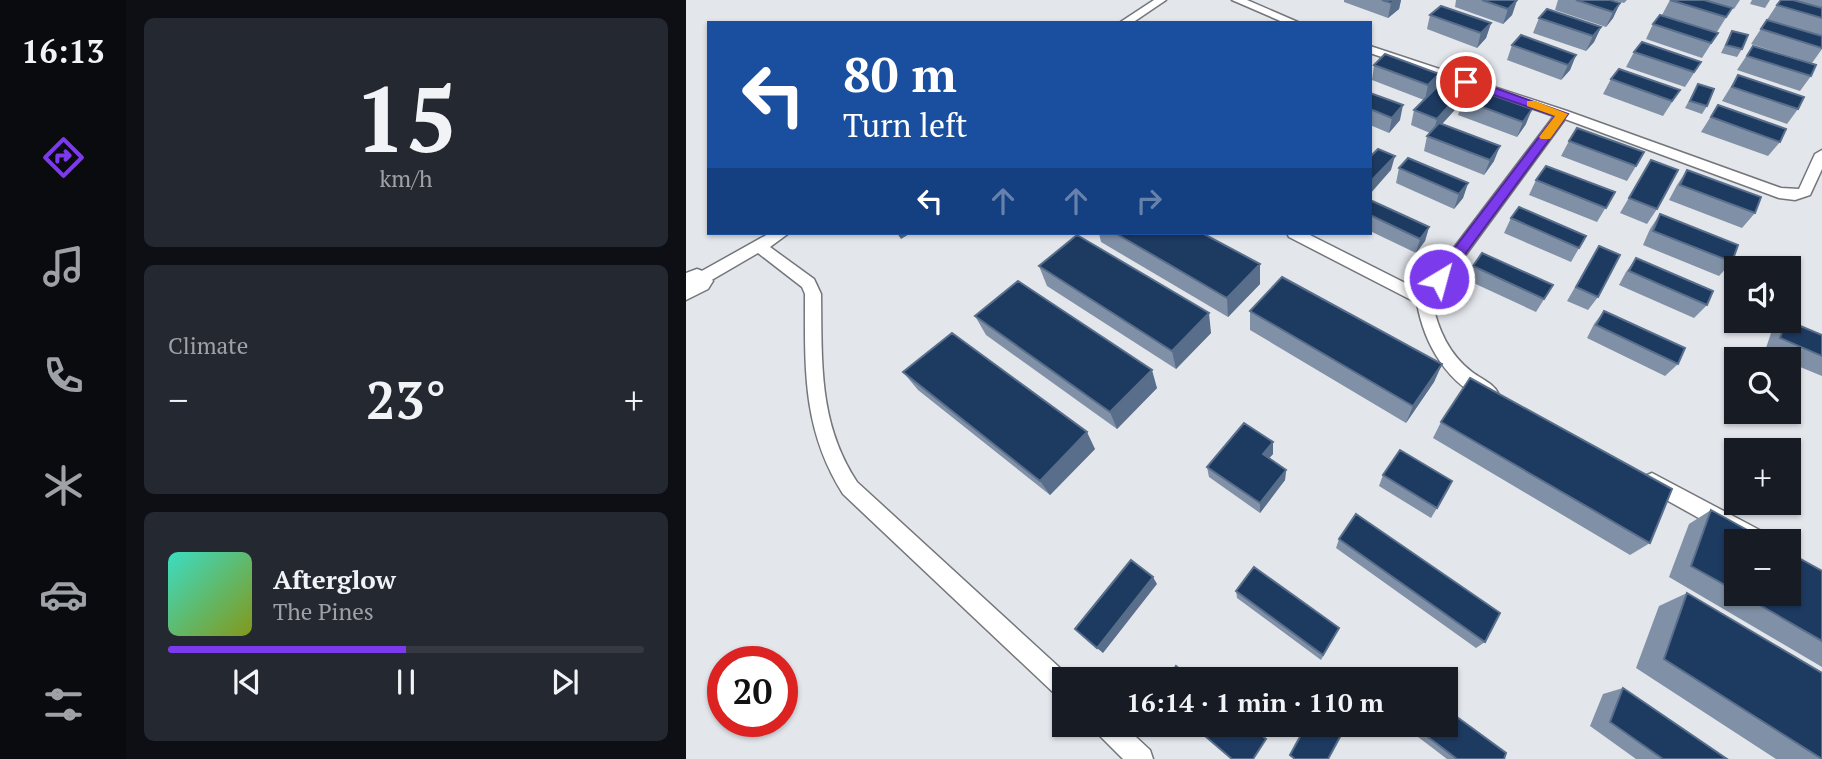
<!DOCTYPE html>
<html lang="en">
<head>
<meta charset="utf-8">
<style>
	:root { --surface:#171b24; --page:#242831; --text:#f1f3f6; --muted:#9ea1a6; --line:#363941; --accent:#7c3aed }
	body { margin:0; font-family:"PT Serif",serif; background:var(--page); color:var(--text); height:100vh; display:flex; flex-direction:column; font-size:26px; white-space:nowrap }
	* { box-sizing:border-box; margin:0 }
	p { font-size:23px; color:var(--muted) }
	.icon { flex:none; width:38px; height:38px; fill:none; stroke:currentColor; stroke-width:2; stroke-linecap:round; stroke-linejoin:round }
	.map { position:relative; flex:1; overflow:hidden }
	.panel { display:flex; flex-direction:column; gap:18px; padding:18px; background:#0d0f14; width:560px }
	.panel>* { flex:none }
	.top-card { position:absolute; left:21px; top:21px; width:665px; height:214px; border-radius:0px; box-shadow:0 2px 5px #0004; background:#1a4fa0; color:#fff; overflow:hidden }
	.tools { position:absolute; left:1038px; top:256px; display:grid; gap:14px }
	.tools a { display:grid; place-items:center; width:77px; height:77px; border-radius:0px; background:var(--surface); box-shadow:0 2px 5px #0004; font-size:35px }
	.speed { position:absolute; left:21px; top:646px; display:flex; gap:14px; font-size:35px; font-weight:700; text-align:center }
	.speed>* { display:grid; place-content:center; width:91px; height:91px; border-radius:50%; background:var(--surface); box-shadow:0 2px 5px #0004; line-height:1 }
	.speed .limit { border:10px solid #d22; background:#fff; color:#111 }
	.pin { position:absolute; display:grid; place-items:center; width:60px; height:60px; color:#fff; margin:-30px; border:4px solid #fff; border-radius:50%; box-shadow:0 2px 7px #0007 }
	.me { position:absolute; width:77px; margin:-38px; rotate:37deg; stroke-linejoin:round; filter:drop-shadow(0 0 5px #0008) }
	.turn { display:flex; align-items:center; gap:24px; height:147px; padding:0 21px; font-size:32px }
	.turn .icon { width:91px; height:91px; stroke-width:2.5 }
	.turn b { display:block; font-size:49px; line-height:60px }
	.lanes { display:flex; align-items:center; height:66px; padding:0 21px; background:#0003; justify-content:center; gap:35px; direction:ltr }
	.lanes .off { opacity:.35 }
	.big { font-size:52px; font-weight:700; line-height:1.1 }
	.panel .widget { flex:1; display:flex; flex-direction:column; justify-content:center; gap:10px; min-width:0; padding:0 24px; border-radius:10px; background:var(--page) }
	.panel .dial { align-items:center; gap:0 }
	.dial b { font-size:91px; line-height:1 }
	.song { display:flex; align-items:center; gap:21px }
	.cover { width:84px; height:84px; border-radius:10px; background:linear-gradient(135deg,hsl(170 70% 55%),hsl(70 70% 35%)) }
	.played { height:7px; border-radius:4px; background:linear-gradient(90deg,var(--accent) 50%,var(--line) 50%) }
	.keys { display:flex; justify-content:space-around; direction:ltr }
	.heat { display:flex; justify-content:space-between; align-items:center; font-size:38px; direction:ltr }
	.trip { position:absolute; left:366px; top:667px; width:406px; height:70px; border-radius:0px; background:var(--surface); box-shadow:0 2px 5px #0004; font-weight:700; line-height:70px; text-align:center }
	main { display:flex; flex:1; min-height:0 }
	.menu { display:flex; flex-direction:column; width:126px; justify-content:space-around; align-items:center; background:#090b0e; color:var(--muted) }
	.menu .icon { width:49px; height:49px }
	.menu .selected { color:var(--accent) }
	.menu b { font-size:32px; color:var(--text) }
	.map>svg:first-child { display:block }
</style>
</head>
<body>
<main>
<nav class="menu">
<b>16:13</b>
<svg class="icon selected" aria-label="directions" viewBox="0 0 24 24"><path d="M12 3l9 9-9 9-9-9zM9 14v-3h6M13 9l2 2-2 2"/></svg>
<svg class="icon" aria-label="music" viewBox="0 0 24 24"><path d="M9 18V5l10-2v13"/><circle cx="6" cy="18" r="3"/><circle cx="16" cy="16" r="3"/></svg>
<svg class="icon" aria-label="phone" viewBox="0 0 24 24"><path d="M5 4h4l2 5-3 2q2 4 5 5l2-3 5 2v4C11 20 4 13 5 4z"/></svg>
<svg class="icon" aria-label="climate" viewBox="0 0 24 24"><path d="M12 3v18M4 7l16 10M4 17L20 7"/></svg>
<svg class="icon" aria-label="car" viewBox="0 0 24 24"><path d="M5 17H2v-5l4-1 3-4h7l3 4 3 1v5h-3M9 17h6M6 11h13"/><circle cx="7" cy="17" r="2"/><circle cx="17" cy="17" r="2"/></svg>
<svg class="icon" aria-label="filters" viewBox="0 0 24 24"><path d="M4 7h16M4 17h16"/><circle cx="9" cy="7" r="2"/><circle cx="15" cy="17" r="2"/></svg>
</nav>
<section class="panel">
<div class="widget dial"><b>15</b><p>km/h</p></div>
<div class="widget"><p>Climate</p>
<div class="heat"><a>−</a><b class="big">23°</b><a>+</a></div>
</div>
<div class="widget">
<div class="song"><i class="cover"></i><div><b>Afterglow</b><p>The Pines</p></div></div>
<div class="played"></div>
<div class="keys"><svg class="icon" aria-label="previous" viewBox="0 0 24 24"><path d="M18 5L8 12l10 7zM5 5v14"/></svg><svg class="icon" aria-label="pause" viewBox="0 0 24 24"><path d="M8 5v14M16 5v14"/></svg><svg class="icon" aria-label="next" viewBox="0 0 24 24"><path d="M6 5l10 7-10 7zM19 5v14"/></svg></div>
</div>
</section>
<div class="map">
<svg width="1136" height="759" viewBox="0 0 1136 759">
	<rect width="100%" height="100%" fill="#e3e6eb"/>
	<g fill="none" stroke-linecap="round" stroke-linejoin="round">
		<g stroke="#73767a" stroke-width="3">
			<path id="lane" d="M 468,0 L 480,0 L 446,23 L 433,23 Z
				M 546,0 L 561,0 L 614,23 L 599,23 Z
				M 684,46 L 881,111 L 1095,188 L 1113,189 L 1129,154 L 1136,150 L 1136,169 L 1124,195 L 1109,200 L 1093,198 L 879,119 L 746,301 C 752,330 763,354 786,372 C 795,379 807,383 812,393 L 809,398 L 803,401 C 762,386 738,344 731,303 L 603,237 L 601,233 L 620,233 L 735,291 L 868,116 L 684,53 Z
				M 84,233 L 103,233 L 84,247 L 128,279 L 135,294 C 136,362 132,423 171,482 L 386,679 L 378,679 L 378,699 L 370,695 L 157,494 C 116,429 119,369 119,294 L 116,287 L 72,253 L 17,285 L 5,285 L 3,281 L 5,277 Z
				M 966,473 L 1081,534 L 1084,541 L 1054,541 L 959,488 L 956,482 L 959,476 Z
				M 406,724 L 436,724 L 464,750 L 467,759 L 437,759 L 410,732 Z"/>
		</g>
		<g stroke="#73767a" stroke-width="3">
			<path id="street" d="M 11,269 L 22,273 L 27,281 L 22,289 L 0,300 L 0,273 Z"/>
		</g>
		<use href="#lane" fill="#fff" fill-rule="evenodd"/>
		<use href="#street" fill="#fff" fill-rule="evenodd"/>
	</g>
	<path fill="#8090a6" d="M 658,0 L 715,0 L 713,9 L 702,18 L 658,2 Z
		M 770,0 L 831,0 L 826,15 L 817,24 L 769,7 Z
		M 872,0 L 924,0 L 934,3 L 927,18 L 920,27 L 869,10 Z
		M 927,0 L 941,0 L 938,3 Z
		M 984,0 L 1054,0 L 1048,9 L 1046,8 L 1031,32 L 976,15 Z
		M 1066,0 L 1084,0 L 1079,8 L 1064,4 Z
		M 1094,0 L 1136,8 L 1136,49 L 1126,63 L 1065,44 Z
		M 1108,0 L 1136,0 L 1136,8 Z
		M 744,15 L 805,23 L 800,38 L 791,48 L 741,29 Z
		M 853,18 L 915,27 L 908,42 L 900,51 L 847,33 Z
		M 967,24 L 1032,33 L 1016,58 L 960,39 Z
		M 1046,31 L 1056,49 L 1051,57 L 1035,53 Z
		M 826,45 L 890,55 L 884,70 L 875,80 L 821,60 Z
		M 1067,46 L 1125,76 L 1114,91 L 1051,70 Z
		M 948,52 L 1015,62 L 999,87 L 940,67 Z
		M 688,65 L 753,74 L 749,89 L 775,103 L 756,124 L 808,161 L 798,175 L 738,151 L 741,136 L 744,133 L 725,125 L 728,110 L 738,100 L 686,80 Z
		M 1052,75 L 1112,109 L 1101,124 L 1036,101 Z
		M 925,79 L 994,90 L 977,116 L 917,94 Z
		M 1012,84 L 1021,106 L 1016,114 L 999,108 Z
		M 787,88 L 840,124 L 831,137 L 772,115 L 777,100 Z
		M 684,93 L 714,120 L 703,133 L 684,125 Z
		M 1032,105 L 1094,142 L 1082,156 L 1015,132 Z
		M 883,141 L 950,166 L 941,181 L 875,156 Z
		M 965,160 L 971,209 L 961,224 L 934,213 Z
		M 713,168 L 782,183 L 777,198 L 768,209 L 710,183 Z
		M 1001,170 L 1069,213 L 1056,228 L 983,200 L 991,185 Z
		M 850,180 L 929,192 L 911,222 L 843,195 Z
		M 684,200 L 743,227 L 739,241 L 730,253 L 684,231 Z
		M 974,214 L 1046,262 L 1033,276 L 957,245 L 964,229 Z
		M 825,218 L 900,236 L 885,262 L 818,233 Z
		M 413,233 L 516,233 L 574,264 L 574,284 L 542,317 L 415,242 Z
		M 913,246 L 912,297 L 902,310 L 881,301 Z
		M 950,258 L 1021,305 L 1008,318 L 933,285 L 940,272 Z
		M 353,266 L 525,333 L 490,369 L 361,286 Z
		M 787,266 L 867,285 L 850,312 L 781,280 Z
		M 564,311 L 756,364 L 748,382 L 720,423 L 564,330 Z
		M 918,311 L 992,364 L 979,376 L 901,338 L 908,324 Z
		M 289,316 L 471,388 L 431,429 L 300,335 Z
		M 1099,320 L 1102,320 L 1136,335 L 1136,376 L 1102,362 L 1102,359 L 1096,359 L 1079,351 L 1085,333 Z
		M 217,372 L 409,449 L 364,495 L 232,390 Z
		M 755,422 L 964,543 L 944,555 L 747,438 Z
		M 587,454 L 583,458 L 600,470 L 599,480 L 574,513 L 523,477 L 521,467 Z
		M 697,475 L 751,508 L 745,518 L 693,486 Z
		M 1025,510 L 1050,541 L 1050,593 L 1102,593 L 1136,571 L 1136,667 L 983,577 L 1003,524 Z
		M 653,539 L 799,642 L 790,648 L 650,548 Z
		M 550,591 L 653,628 L 635,660 L 551,598 Z
		M 1001,593 L 1136,759 L 1090,759 L 950,668 L 973,606 Z
		M 937,688 L 1041,759 L 950,759 L 904,726 L 917,694 Z
		M 715,724 L 760,724 L 818,759 L 761,759 Z"/>
	<path fill="#586e8a" d="M 709,0 L 715,0 L 713,9 L 702,18 L 705,3 Z
		M 831,0 L 826,15 L 817,24 L 822,9 Z
		M 934,3 L 927,18 L 920,27 L 927,12 Z
		M 805,23 L 800,38 L 791,48 L 795,33 Z
		M 915,27 L 908,42 L 900,51 L 907,36 Z
		M 890,55 L 884,70 L 875,80 L 882,65 Z
		M 753,74 L 749,89 L 739,100 L 742,85 Z
		M 779,88 L 775,103 L 747,134 L 751,119 Z
		M 717,105 L 714,120 L 703,133 L 706,118 Z
		M 846,109 L 840,124 L 831,137 L 837,122 Z
		M 814,146 L 808,161 L 798,175 L 804,160 Z
		M 709,156 L 705,170 L 684,194 L 684,182 Z
		M 782,183 L 777,198 L 768,209 L 773,194 Z
		M 743,227 L 739,241 L 730,253 L 734,239 Z
		M 211,233 L 225,233 L 215,239 Z
		M 574,264 L 574,284 L 542,317 L 541,298 Z
		M 523,313 L 525,333 L 490,369 L 486,351 Z
		M 756,364 L 748,382 L 720,423 L 727,406 Z
		M 466,370 L 471,388 L 431,429 L 424,412 Z
		M 401,432 L 409,449 L 364,495 L 354,481 Z
		M 587,442 L 587,454 L 577,465 L 577,454 Z
		M 600,470 L 599,480 L 574,513 L 574,503 Z
		M 467,577 L 471,584 L 417,653 L 411,648 Z"/>
	<path fill="#1d3a61" stroke="#586e8a" stroke-width="2" d="M 696,0 L 709,0 L 705,3 Z
		M 796,0 L 831,0 L 822,9 Z
		M 890,0 L 924,0 L 934,3 L 927,12 Z
		M 984,0 L 1018,0 L 1046,8 L 1040,17 Z
		M 1095,0 L 1107,0 L 1136,8 L 1136,18 L 1091,5 Z
		M 755,6 L 805,23 L 795,33 L 744,15 Z
		M 861,9 L 915,27 L 907,36 L 853,18 Z
		M 974,15 L 1032,33 L 1025,43 L 967,24 Z
		M 1081,20 L 1136,36 L 1136,48 L 1075,29 Z
		M 1046,31 L 1062,35 L 1056,49 L 1040,45 Z
		M 835,35 L 890,55 L 882,65 L 826,45 Z
		M 956,42 L 1015,62 L 1008,72 L 948,52 Z
		M 1067,46 L 1130,65 L 1125,76 L 1061,56 Z
		M 699,54 L 753,74 L 742,85 L 688,65 Z
		M 933,69 L 994,90 L 986,101 L 925,79 Z
		M 1052,75 L 1118,97 L 1112,109 L 1046,87 Z
		M 758,80 L 779,88 L 751,119 L 728,110 Z
		M 1012,84 L 1028,89 L 1021,106 L 1004,101 Z
		M 787,88 L 846,109 L 837,122 L 777,100 Z
		M 684,93 L 717,105 L 706,118 L 684,109 Z
		M 1032,105 L 1100,129 L 1094,142 L 1025,117 Z
		M 753,123 L 814,146 L 804,160 L 741,136 Z
		M 891,128 L 958,152 L 950,166 L 883,141 Z
		M 692,149 L 709,156 L 684,182 L 684,157 Z
		M 722,158 L 782,183 L 773,194 L 713,168 Z
		M 965,160 L 992,170 L 971,209 L 943,198 Z
		M 860,166 L 929,192 L 920,208 L 850,180 Z
		M 1001,170 L 1075,197 L 1069,213 L 994,185 Z
		M 684,200 L 743,227 L 734,239 L 684,215 Z
		M 833,207 L 900,236 L 893,248 L 825,218 Z
		M 974,214 L 1052,245 L 1046,262 L 967,231 Z
		M 429,233 L 516,233 L 574,264 L 541,298 Z
		M 391,235 L 523,313 L 486,351 L 353,266 Z
		M 913,246 L 934,255 L 912,297 L 890,287 Z
		M 796,253 L 867,285 L 858,299 L 787,266 Z
		M 950,258 L 1027,291 L 1021,305 L 943,271 Z
		M 596,277 L 756,364 L 727,406 L 564,311 Z
		M 332,281 L 466,370 L 424,412 L 289,316 Z
		M 918,311 L 999,348 L 992,364 L 910,325 Z
		M 1100,320 L 1136,335 L 1136,356 L 1094,338 Z
		M 266,333 L 401,432 L 354,481 L 217,372 Z
		M 784,378 L 986,489 L 964,543 L 755,422 Z
		M 558,423 L 587,442 L 577,454 L 600,470 L 574,503 L 521,467 Z
		M 714,450 L 766,481 L 751,508 L 697,475 Z
		M 1025,510 L 1081,541 L 1050,541 L 1050,591 L 1005,566 Z
		M 670,514 L 814,613 L 799,642 L 653,539 Z
		M 1102,552 L 1136,571 L 1136,641 L 1053,593 L 1102,593 Z
		M 445,560 L 467,577 L 411,648 L 389,629 Z
		M 568,567 L 653,628 L 637,655 L 550,591 Z
		M 1001,593 L 1136,673 L 1136,759 L 978,659 Z
		M 490,666 L 506,679 L 481,679 Z
		M 652,671 L 663,679 L 648,679 Z
		M 937,688 L 1041,759 L 977,759 L 924,722 Z
		M 760,709 L 820,753 L 818,759 L 771,759 L 725,724 L 760,724 Z
		M 505,724 L 561,724 L 580,739 L 567,759 L 546,759 Z
		M 621,724 L 661,724 L 642,759 L 609,759 L 604,755 Z"/>
	<path fill="#7c3aed" stroke="#51269a" stroke-width="2" d="M 776,79 L 784,79 L 882,114 L 758,283 L 748,283 L 748,275 L 869,116 L 776,84 Z"/>
	<path fill="#f59e0b" d="M 841,101 L 849,101 L 882,114 L 864,139 L 855,139 L 853,137 L 869,116 L 841,106 Z"/>
</svg>
<div class="tools">
<a><svg class="icon" aria-label="sound" viewBox="0 0 24 24"><path d="M4 9h4l5-4v14l-5-4H4zM17 9q2 3 0 6"/></svg></a>
<a><svg class="icon" aria-label="search" viewBox="0 0 24 24"><circle cx="10" cy="10" r="6"/><path d="M15 15l6 6"/></svg></a>
<a>+</a>
<a>−</a>
</div>
<div class="speed"><div class="limit">20</div></div>
<div class="pin" style="left:780px;top:82px;background:#d93025"><svg class="icon" aria-label="arrive" viewBox="0 0 24 24"><path d="M6 21V4h12l-3 4 3 4H6"/></svg></div>
<svg class="me" style="left:753px;top:279px" viewBox="-20 -20 40 40"><circle r="17" fill="#7c3aed" stroke="#fff" stroke-width="3"/><path d="M0-11L8 9 0 5-8 9z" fill="#fff"/></svg>
<div class="trip">16:14 · 1 min · 110 m</div>
<div class="top-card">
<div class="turn"><svg class="icon" aria-label="left" viewBox="0 0 24 24"><path d="M17 20v-9H6M10 6l-5 5 5 5"/></svg><div><b>80 m</b>Turn left</div></div>
<div class="lanes"><svg class="icon" aria-label="left" viewBox="0 0 24 24"><path d="M17 20v-9H6M10 6l-5 5 5 5"/></svg><svg class="icon off" aria-label="ahead" viewBox="0 0 24 24"><path d="M12 20V5M6 11l6-6 6 6"/></svg><svg class="icon off" aria-label="ahead" viewBox="0 0 24 24"><path d="M12 20V5M6 11l6-6 6 6"/></svg><svg class="icon off" aria-label="right" viewBox="0 0 24 24"><path d="M7 20v-9h11M14 6l5 5-5 5"/></svg></div>
</div>
</div>
</main>
</body>
</html>
